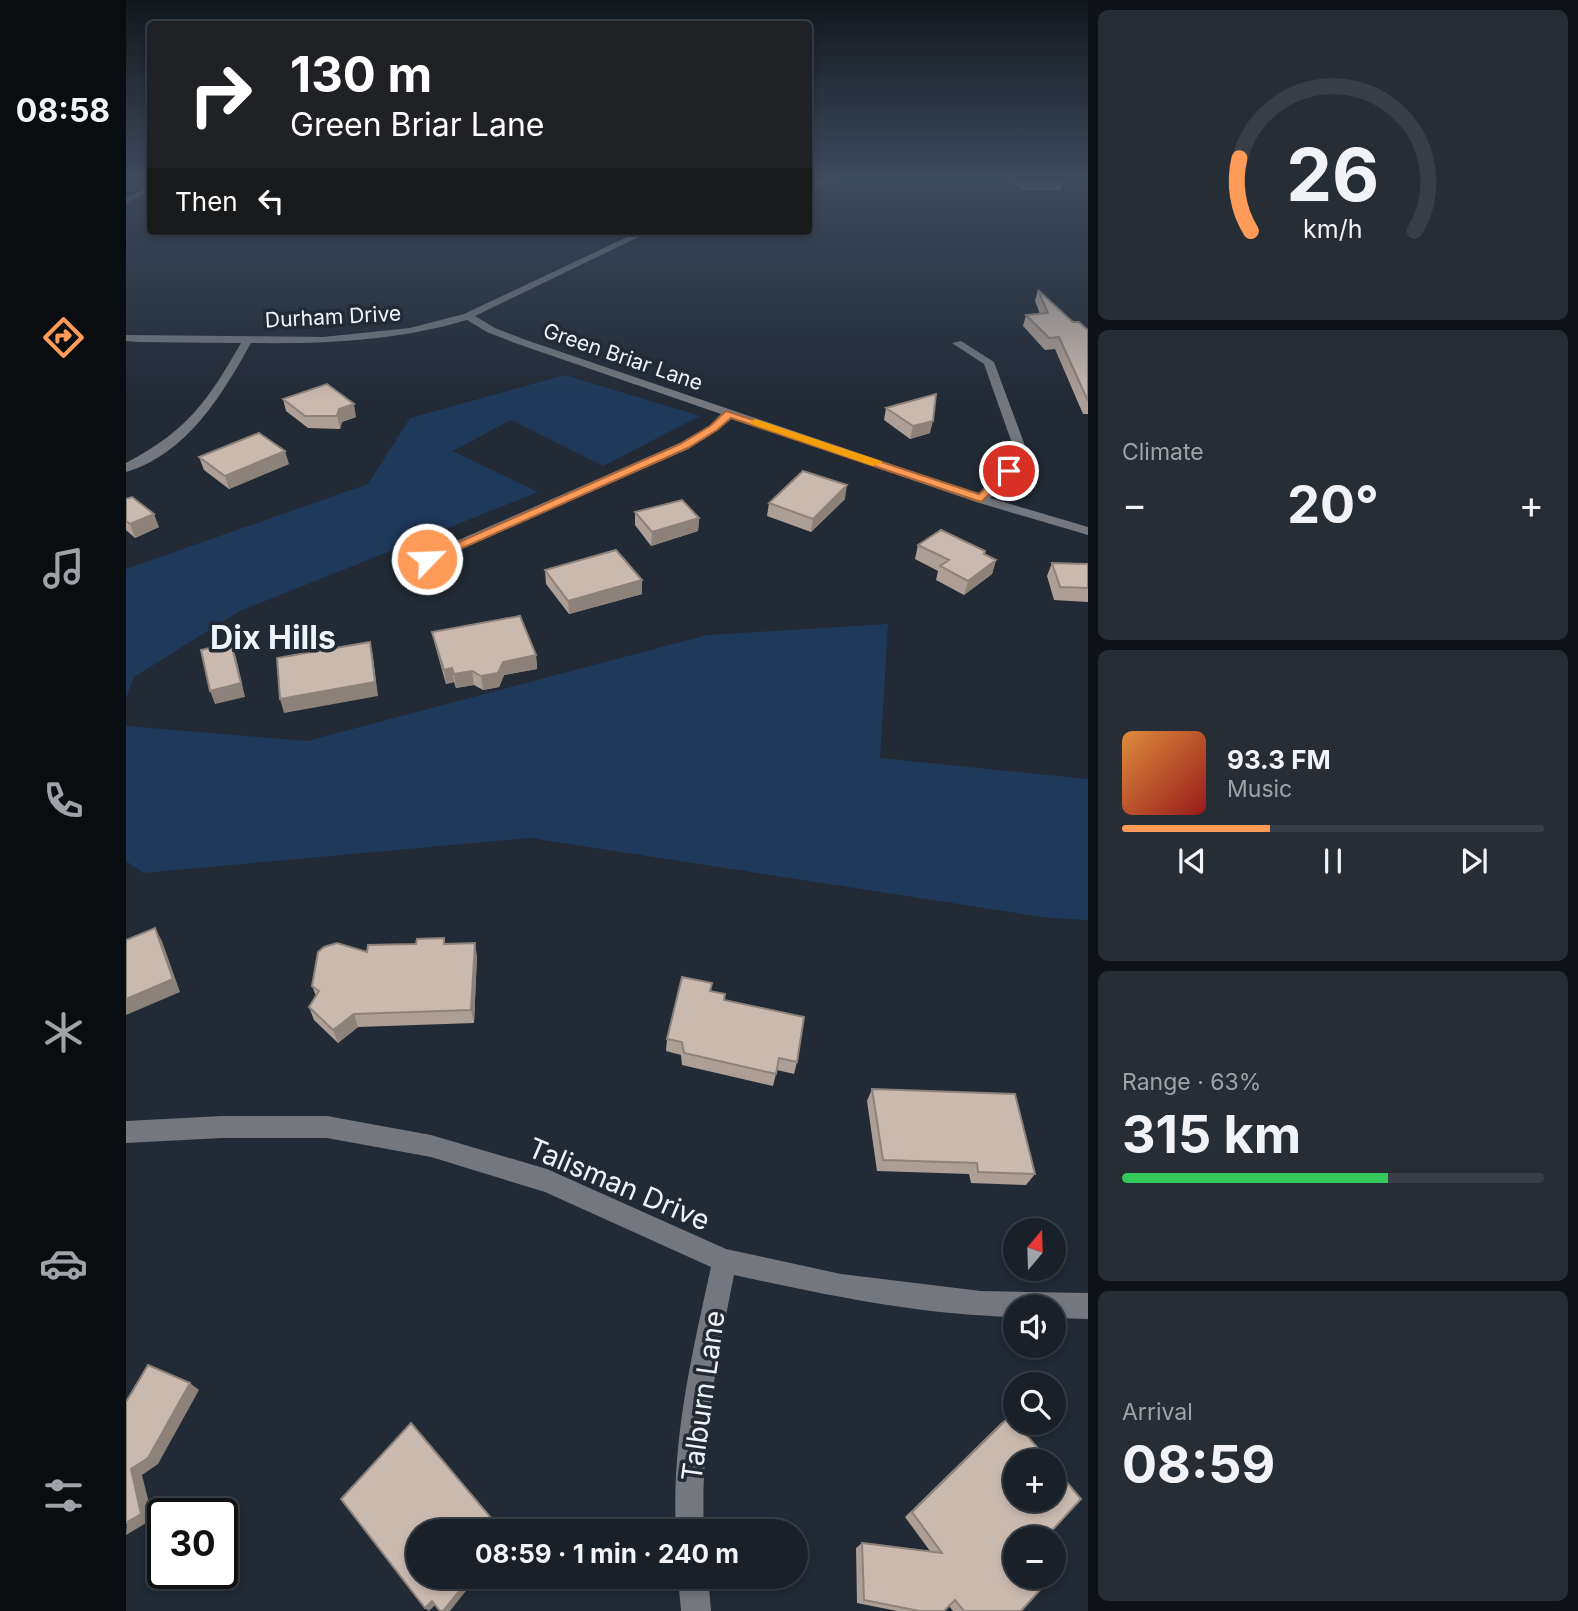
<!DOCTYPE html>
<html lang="en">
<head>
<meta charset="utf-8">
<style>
	:root { --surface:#192028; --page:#262d34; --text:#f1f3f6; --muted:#9fa3a8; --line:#373e45; --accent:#fe9b59 }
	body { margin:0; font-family:Inter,sans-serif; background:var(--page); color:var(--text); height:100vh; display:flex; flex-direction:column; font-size:26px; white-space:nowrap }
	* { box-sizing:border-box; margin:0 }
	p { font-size:23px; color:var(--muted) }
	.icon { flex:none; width:38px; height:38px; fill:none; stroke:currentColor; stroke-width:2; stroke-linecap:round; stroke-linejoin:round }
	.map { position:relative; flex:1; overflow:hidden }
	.panel { display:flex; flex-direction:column; gap:10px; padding:10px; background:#0e1216; width:490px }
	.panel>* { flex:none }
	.banner { position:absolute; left:21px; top:21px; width:665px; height:214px; border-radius:7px; box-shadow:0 4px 10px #0003,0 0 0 2px var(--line); background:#202124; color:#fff; overflow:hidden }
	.needle { width:46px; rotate:19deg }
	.controls { position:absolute; left:877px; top:1218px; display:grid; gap:14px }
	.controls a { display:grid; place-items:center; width:63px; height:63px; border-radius:50%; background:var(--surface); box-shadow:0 4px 10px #0003,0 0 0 2px var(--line); font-size:35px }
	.speed { position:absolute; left:21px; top:1498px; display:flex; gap:14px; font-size:35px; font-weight:700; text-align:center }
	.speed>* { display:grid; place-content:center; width:91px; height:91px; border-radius:50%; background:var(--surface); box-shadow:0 4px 10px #0003,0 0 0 2px var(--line); line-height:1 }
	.speed .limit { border:4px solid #111; border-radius:10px; background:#fff; color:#111 }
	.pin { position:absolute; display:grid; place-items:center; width:60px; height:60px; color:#fff; margin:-30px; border:4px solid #fff; border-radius:50%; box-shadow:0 2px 7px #0007 }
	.me { position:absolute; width:77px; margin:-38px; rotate:66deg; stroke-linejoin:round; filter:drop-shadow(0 0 5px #0008) }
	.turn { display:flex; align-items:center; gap:24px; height:147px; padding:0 28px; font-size:32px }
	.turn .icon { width:91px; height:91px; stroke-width:2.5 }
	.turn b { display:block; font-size:49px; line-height:60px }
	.then { display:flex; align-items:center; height:66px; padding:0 28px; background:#0003; gap:14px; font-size:26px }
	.big { font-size:52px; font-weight:700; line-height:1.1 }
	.panel .card { flex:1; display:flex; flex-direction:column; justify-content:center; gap:10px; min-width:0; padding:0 24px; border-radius:10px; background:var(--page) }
	.panel .dial { align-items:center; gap:0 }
	.dial svg { height:182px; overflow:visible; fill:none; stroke:var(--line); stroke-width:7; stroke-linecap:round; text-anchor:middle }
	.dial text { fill:var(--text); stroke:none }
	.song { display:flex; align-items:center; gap:21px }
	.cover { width:84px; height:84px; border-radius:10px; background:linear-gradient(135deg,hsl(30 70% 55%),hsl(0 70% 35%)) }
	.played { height:7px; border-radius:4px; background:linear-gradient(90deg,var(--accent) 35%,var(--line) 35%) }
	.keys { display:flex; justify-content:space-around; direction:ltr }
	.heat { display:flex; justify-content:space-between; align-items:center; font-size:38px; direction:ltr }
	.charge { height:10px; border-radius:5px; background:linear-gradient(90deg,#34c759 63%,var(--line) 0) }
	.trip { position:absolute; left:280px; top:1519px; width:402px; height:70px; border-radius:35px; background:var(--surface); box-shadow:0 4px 10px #0003,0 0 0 2px var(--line); font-weight:700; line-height:70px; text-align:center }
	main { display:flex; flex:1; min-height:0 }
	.menu { display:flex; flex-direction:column; width:126px; justify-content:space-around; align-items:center; background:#0a0d10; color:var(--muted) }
	.menu .icon { width:49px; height:49px }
	.menu .on { color:var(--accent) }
	.menu b { font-size:32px; color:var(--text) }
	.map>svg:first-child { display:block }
</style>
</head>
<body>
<main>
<nav class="menu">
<b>08:58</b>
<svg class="icon on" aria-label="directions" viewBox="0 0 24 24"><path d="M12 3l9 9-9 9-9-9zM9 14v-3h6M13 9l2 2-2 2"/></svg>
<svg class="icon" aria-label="music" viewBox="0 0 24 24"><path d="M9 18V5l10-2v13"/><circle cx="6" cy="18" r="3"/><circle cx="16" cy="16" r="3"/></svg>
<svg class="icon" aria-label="phone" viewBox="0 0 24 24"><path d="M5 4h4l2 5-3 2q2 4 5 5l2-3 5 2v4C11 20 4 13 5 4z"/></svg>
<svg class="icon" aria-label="climate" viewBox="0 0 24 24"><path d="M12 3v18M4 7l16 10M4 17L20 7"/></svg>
<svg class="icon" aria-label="car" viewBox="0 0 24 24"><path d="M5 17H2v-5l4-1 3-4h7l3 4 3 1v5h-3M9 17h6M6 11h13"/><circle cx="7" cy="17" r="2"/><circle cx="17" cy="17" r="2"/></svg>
<svg class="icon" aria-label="filters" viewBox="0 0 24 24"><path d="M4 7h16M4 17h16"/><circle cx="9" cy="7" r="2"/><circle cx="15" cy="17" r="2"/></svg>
</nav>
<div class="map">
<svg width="962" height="1611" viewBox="0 0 962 1611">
	<rect width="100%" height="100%" fill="#212a35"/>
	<path fill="#1f395a" d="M 439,375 L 574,416 L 477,466 L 385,420 L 327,451 L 412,492 L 114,611 L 8,677 L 0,698 L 0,569 L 242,484 L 284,418 Z
		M 762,624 L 754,758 L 962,779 L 962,920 L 923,918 L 404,838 L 18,873 L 0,861 L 0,726 L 181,741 L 581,635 Z"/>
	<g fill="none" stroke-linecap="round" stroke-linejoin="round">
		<path fill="#74787e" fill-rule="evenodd" d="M 718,176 L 731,176 L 682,188 L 682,183 Z
			M 24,186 L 24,191 L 0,203 L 0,198 Z
			M 514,231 L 525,231 L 349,316 L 369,328 L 397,339 L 853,494 L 877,470 L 887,446 L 858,364 L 826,343 L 835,341 L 868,362 L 899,446 L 889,471 L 864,498 L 962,527 L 962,535 L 850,502 L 605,417 L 592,430 L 562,449 L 306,562 L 296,562 L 296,556 L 554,443 L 584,426 L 595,414 L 389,343 L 361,332 L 341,320 C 270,341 199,344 125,343 C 96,395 61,454 0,472 L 0,463 C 61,431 81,402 115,343 L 13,342 L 0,341 L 0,335 L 197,337 L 284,328 L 338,314 Z
			M 96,1116 L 201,1116 L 305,1135 L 421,1169 L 600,1249 L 715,1274 L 855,1291 L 962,1293 L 962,1319 L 928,1318 L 928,1307 L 889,1307 L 889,1317 C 794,1315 700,1295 608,1275 C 591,1360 574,1444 578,1531 L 550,1531 C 545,1442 566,1354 585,1267 L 419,1192 L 305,1157 L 201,1138 L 96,1138 L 0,1143 L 0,1121 Z
			M 552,1577 L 582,1577 L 585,1611 L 555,1611 Z"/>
	</g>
	<path fill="#ae9f96" d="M 883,176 L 934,176 L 938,179 L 934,190 L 895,190 Z
		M 912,290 L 947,322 L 962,330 L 962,414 L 957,414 L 929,349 L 919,350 L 897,326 L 900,315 L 914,314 L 909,301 Z
		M 157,399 L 230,417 L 216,422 L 214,429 L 182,428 L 160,411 Z
		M 760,408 L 804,433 L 784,439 L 758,420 Z
		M 73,457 L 163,464 L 103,489 L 78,470 Z
		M 0,499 L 33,527 L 9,538 L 0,530 Z
		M 719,499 L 685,532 L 641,516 L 643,503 Z
		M 509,512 L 573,518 L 572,531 L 525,546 L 509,525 Z
		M 792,545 L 858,554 L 870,560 L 866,574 L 838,595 L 810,580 L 812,571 L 789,559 Z
		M 926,563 L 962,564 L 962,602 L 928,600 L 921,576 Z
		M 419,570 L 516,594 L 443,614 L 420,584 Z
		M 306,632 L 410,655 L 411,669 L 378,675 L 373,687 L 357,690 L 348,685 L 330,688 L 328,682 L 320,684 L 309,645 Z
		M 318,938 L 319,944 L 351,956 L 348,1023 L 232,1027 L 212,1043 L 188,1020 L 183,1007 L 190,996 L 186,986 L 241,952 Z
		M 586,983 L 585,991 L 598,1000 L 671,1062 L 668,1074 L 651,1070 L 647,1086 L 556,1065 L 555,1055 L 540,1051 L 541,1039 Z
		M 746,1089 L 909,1174 L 900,1185 L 845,1183 L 843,1174 L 751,1171 L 741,1101 Z
		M 884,1416 L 889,1538 L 895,1611 L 827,1611 L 823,1606 L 818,1611 L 771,1611 L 731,1603 L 730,1548 L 736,1543 L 804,1551 L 779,1517 L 875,1423 Z"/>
	<path fill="#8d827a" d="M 228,404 L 230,417 L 216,422 L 214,429 L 211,416 L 213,409 Z
		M 807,421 L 804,433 L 784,439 L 787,426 Z
		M 159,451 L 163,464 L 103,489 L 99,476 Z
		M 721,485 L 719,499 L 685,532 L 687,519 Z
		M 28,514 L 33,527 L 9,538 L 4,524 Z
		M 573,518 L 572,531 L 525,546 L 526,532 Z
		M 870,560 L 866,574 L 838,595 L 842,581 Z
		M 516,580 L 516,594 L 443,614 L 442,601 Z
		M 244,642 L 247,656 L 252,696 L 158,713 L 154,699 Z
		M 105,643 L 110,657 L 119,697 L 89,704 L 84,691 Z
		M 410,655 L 411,669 L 378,675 L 373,687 L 357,690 L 355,676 L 377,662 Z
		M 326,668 L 328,682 L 320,684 L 318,670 Z
		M 346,671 L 348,685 L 330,688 L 328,674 Z
		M 29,928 L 36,941 L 54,992 L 0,1015 L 0,999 Z
		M 349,943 L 351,956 L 348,1023 L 345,1010 Z
		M 228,1014 L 232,1027 L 212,1043 L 207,1030 Z
		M 64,1383 L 73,1390 L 32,1464 L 16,1475 L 27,1519 L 0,1535 L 5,1469 Z
		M 345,1577 L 351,1577 L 324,1611 L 317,1611 Z
		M 306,1601 L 310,1604 L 303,1611 L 299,1608 Z"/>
	<path fill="#cab9af" stroke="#8d827a" stroke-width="2" d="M 895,176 L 934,176 L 938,179 L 898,179 Z
		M 912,290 L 947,322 L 953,322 L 962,330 L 962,401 L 933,337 L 923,338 L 900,315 L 922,313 Z
		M 201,384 L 228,404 L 213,409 L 211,416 L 179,416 L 157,399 Z
		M 810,394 L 807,421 L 787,426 L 760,408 Z
		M 133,433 L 159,451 L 99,476 L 73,457 Z
		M 677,471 L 721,485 L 687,519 L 643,503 Z
		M 6,497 L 28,514 L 4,524 L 0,521 L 0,499 Z
		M 556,500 L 573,518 L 526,532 L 509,512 Z
		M 815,530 L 859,551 L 858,554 L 870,560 L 842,581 L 814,566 L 823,560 L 792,545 Z
		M 490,550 L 516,580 L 442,601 L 419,570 Z
		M 926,563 L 962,564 L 962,588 L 934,587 Z
		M 394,616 L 410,655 L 377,662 L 372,673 L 355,676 L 346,671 L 328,674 L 326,668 L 318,670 L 306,632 Z
		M 244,642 L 249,682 L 154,699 L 151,658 Z
		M 105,643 L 115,683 L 84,691 L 75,650 Z
		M 29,928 L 47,979 L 0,999 L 0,940 Z
		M 318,938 L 318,944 L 349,943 L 345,1010 L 228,1014 L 207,1030 L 183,1007 L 193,991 L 186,986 L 192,952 L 198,947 L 211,943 L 241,952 L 242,945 L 290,944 L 291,939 Z
		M 556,977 L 586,983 L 584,991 L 599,994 L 598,1000 L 678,1017 L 671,1062 L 653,1058 L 650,1074 L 558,1053 L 556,1042 L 541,1039 Z
		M 746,1089 L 889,1094 L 909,1174 L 852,1172 L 851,1163 L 757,1160 Z
		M 22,1365 L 64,1383 L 22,1458 L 5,1469 L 15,1514 L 0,1523 L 0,1402 Z
		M 884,1416 L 923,1461 L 889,1461 L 889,1500 L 928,1500 L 928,1467 L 955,1499 L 919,1538 L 889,1538 L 889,1577 L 906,1577 L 915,1589 L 895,1611 L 838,1611 L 829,1600 L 818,1611 L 793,1611 L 738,1600 L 736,1543 L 816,1553 L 786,1512 Z
		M 285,1423 L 376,1531 L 292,1531 L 292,1577 L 345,1577 L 317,1611 L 314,1611 L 306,1601 L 299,1608 L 215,1499 Z"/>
	<linearGradient id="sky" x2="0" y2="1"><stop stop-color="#12171d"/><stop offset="0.44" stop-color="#3d4a5c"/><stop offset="1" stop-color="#3d4a5c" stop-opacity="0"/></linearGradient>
	<rect width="962" height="401" fill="url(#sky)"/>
	<path fill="#fe9b59" stroke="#a5653a" stroke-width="2" d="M 600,411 L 853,494 L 879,469 L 889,471 L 855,502 L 605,418 L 591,430 L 562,448 L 305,562 L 295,559 L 554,444 L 584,426 Z"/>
	<path fill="#f59e0b" d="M 629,419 L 755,461 L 756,463 L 747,466 L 625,424 L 624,422 Z"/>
	<g text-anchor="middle" stroke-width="7" stroke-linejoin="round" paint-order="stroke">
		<g font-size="21" fill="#eef4fc" stroke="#212a35">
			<text transform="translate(207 317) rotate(-3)" y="7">Durham Drive</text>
			<text transform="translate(497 357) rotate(19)" y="7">Green Briar Lane</text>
		</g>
		<g font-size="28" fill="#eef4fc" stroke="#212a35">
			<text transform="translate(493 1184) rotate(23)" y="10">Talisman Drive</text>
			<text transform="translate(577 1396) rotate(-82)" y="10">Talburn Lane</text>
		</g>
		<g font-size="32" font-weight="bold" fill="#eef4fc" stroke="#212a35">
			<text x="147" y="649">Dix Hills</text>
		</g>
	</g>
</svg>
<div class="controls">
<a><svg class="needle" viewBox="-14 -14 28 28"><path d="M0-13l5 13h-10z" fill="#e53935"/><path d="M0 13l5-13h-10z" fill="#9fa3a8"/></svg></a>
<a><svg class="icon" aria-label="sound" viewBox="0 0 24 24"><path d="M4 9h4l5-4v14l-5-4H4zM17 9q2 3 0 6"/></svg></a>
<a><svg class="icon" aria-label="search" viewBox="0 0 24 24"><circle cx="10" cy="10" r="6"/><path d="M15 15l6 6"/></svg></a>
<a>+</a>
<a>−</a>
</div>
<div class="speed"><div class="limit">30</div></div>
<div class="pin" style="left:883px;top:471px;background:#d93025"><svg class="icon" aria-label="arrive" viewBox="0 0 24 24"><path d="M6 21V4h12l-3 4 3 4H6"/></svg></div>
<svg class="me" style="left:301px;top:559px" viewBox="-20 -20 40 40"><circle r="17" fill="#fe9b59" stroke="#fff" stroke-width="3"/><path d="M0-11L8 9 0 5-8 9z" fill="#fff"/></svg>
<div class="trip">08:59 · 1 min · 240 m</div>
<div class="banner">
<div class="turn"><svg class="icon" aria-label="right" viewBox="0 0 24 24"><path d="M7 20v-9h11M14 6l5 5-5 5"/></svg><div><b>130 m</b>Green Briar Lane</div></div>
<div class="then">Then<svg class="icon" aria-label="left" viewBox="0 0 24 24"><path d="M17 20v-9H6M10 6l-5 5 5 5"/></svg></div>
</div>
</div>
<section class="panel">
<div class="card dial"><svg viewBox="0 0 100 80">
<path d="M14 69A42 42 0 1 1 86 69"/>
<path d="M14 69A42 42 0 0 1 9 37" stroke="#fe9b59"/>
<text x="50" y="56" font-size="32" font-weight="700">26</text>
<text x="50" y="72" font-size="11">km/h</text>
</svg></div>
<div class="card"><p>Climate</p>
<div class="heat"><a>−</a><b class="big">20°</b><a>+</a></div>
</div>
<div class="card">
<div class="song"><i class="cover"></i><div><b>93.3 FM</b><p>Music</p></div></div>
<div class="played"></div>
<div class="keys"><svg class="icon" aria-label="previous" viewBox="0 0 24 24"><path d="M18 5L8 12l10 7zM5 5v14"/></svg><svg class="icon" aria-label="pause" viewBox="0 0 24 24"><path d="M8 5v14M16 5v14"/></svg><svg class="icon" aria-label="next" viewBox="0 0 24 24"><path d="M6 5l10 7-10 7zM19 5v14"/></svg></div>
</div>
<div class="card"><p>Range · 63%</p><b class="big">315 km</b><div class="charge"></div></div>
<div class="card"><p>Arrival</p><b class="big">08:59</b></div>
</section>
</main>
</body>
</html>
